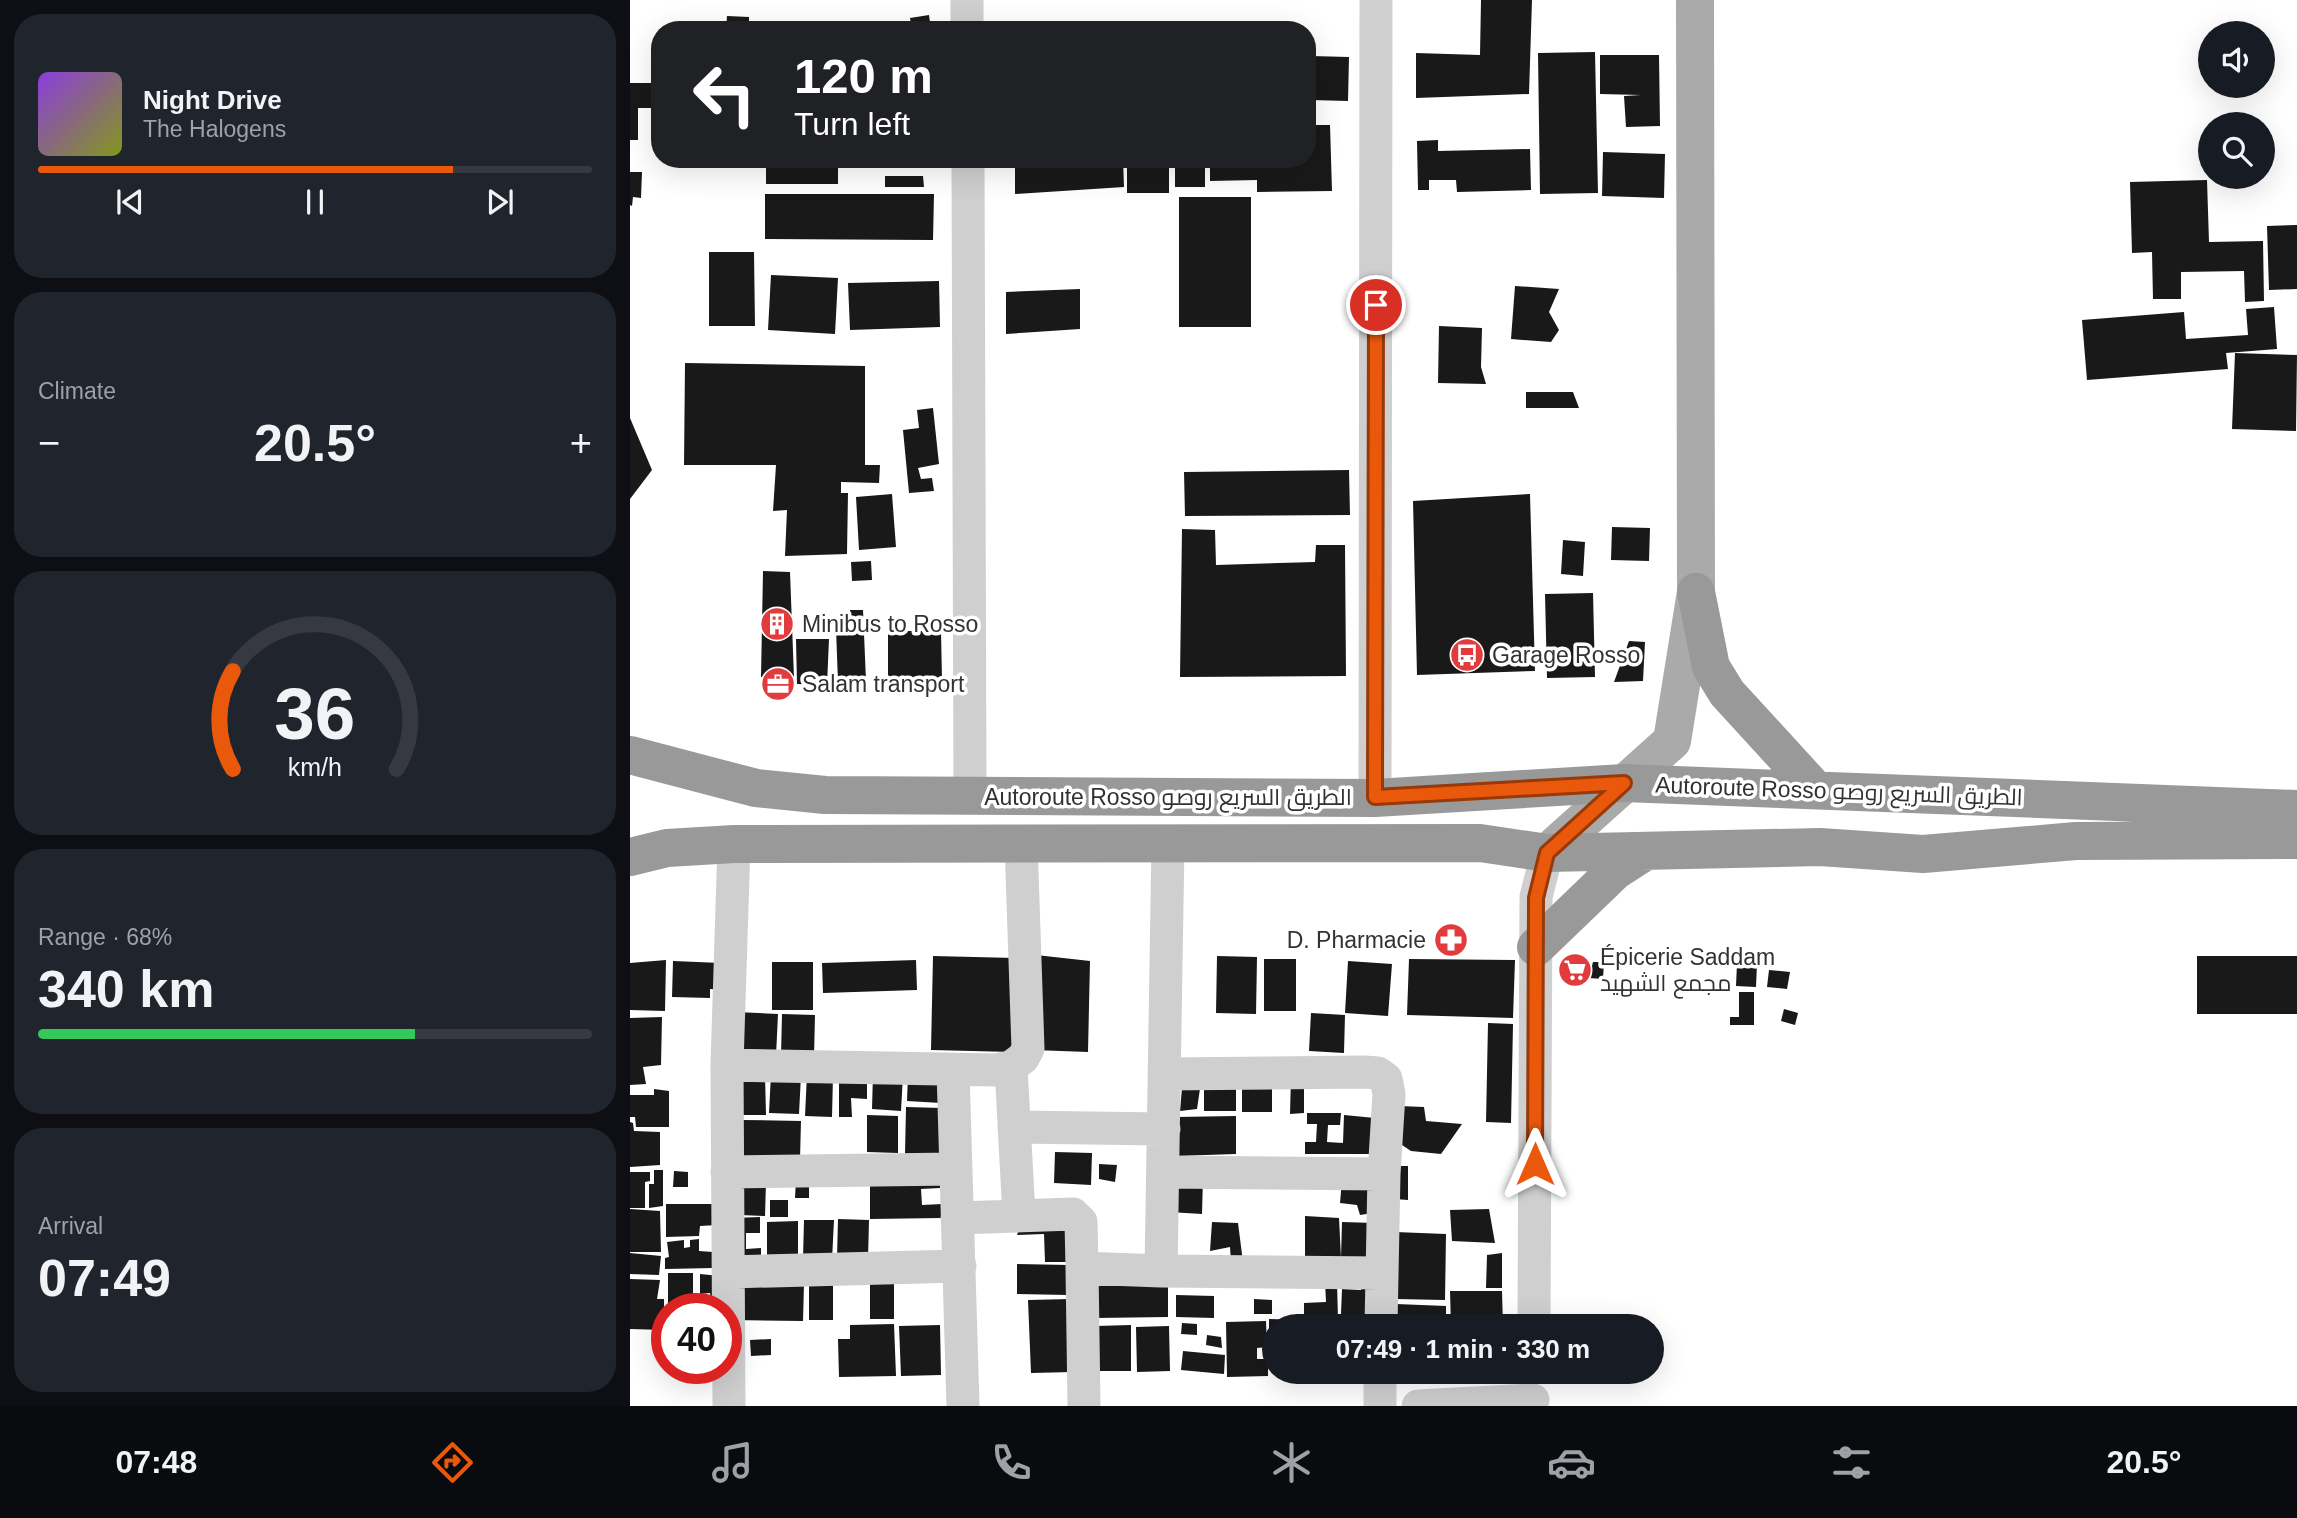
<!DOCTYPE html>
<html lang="en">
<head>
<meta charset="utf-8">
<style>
	:root { --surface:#171b24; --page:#20242c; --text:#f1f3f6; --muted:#9ea1a6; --line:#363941; --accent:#ea580c }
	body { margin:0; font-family:Helvetica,Cairo,sans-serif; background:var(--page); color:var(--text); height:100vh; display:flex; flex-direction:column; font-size:26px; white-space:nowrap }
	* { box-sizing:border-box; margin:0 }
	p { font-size:23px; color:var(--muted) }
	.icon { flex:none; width:38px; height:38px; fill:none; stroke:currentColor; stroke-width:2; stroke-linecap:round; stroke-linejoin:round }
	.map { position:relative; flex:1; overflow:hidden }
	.panel { display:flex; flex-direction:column; gap:14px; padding:14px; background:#0d0f14; width:630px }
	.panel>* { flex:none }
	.guide { position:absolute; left:21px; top:21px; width:665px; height:147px; border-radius:28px; box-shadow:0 7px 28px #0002; background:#202124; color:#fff; overflow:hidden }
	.fabs { position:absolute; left:1568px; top:21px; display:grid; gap:14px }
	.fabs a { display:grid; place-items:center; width:77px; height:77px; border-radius:50%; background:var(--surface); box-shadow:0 7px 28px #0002; font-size:35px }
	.speed { position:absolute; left:21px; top:1293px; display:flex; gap:14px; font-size:35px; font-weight:700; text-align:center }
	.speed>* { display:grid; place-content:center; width:91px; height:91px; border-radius:50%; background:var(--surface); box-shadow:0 7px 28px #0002; line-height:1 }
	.speed .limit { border:10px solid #d22; background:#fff; color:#111 }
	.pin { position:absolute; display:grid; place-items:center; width:60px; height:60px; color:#fff; margin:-30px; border:4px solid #fff; border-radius:50%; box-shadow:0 2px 7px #0007 }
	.me { position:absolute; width:77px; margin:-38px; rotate:0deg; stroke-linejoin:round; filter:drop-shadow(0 0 5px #0008) }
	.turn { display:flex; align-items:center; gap:24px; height:147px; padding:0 28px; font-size:32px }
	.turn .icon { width:91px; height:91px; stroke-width:2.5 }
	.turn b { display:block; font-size:49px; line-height:60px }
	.big { font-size:52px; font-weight:700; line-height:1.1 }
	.panel .widget { flex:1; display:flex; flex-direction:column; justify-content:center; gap:10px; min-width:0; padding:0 24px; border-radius:28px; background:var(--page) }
	.panel .dial { align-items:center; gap:0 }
	.dial svg { height:182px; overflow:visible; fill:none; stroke:var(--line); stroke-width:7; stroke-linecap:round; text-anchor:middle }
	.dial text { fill:var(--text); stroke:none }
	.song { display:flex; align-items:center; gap:21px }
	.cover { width:84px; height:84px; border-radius:10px; background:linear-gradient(135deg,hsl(270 70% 55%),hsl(70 70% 35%)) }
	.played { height:7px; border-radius:4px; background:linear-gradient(90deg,var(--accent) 75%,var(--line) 75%) }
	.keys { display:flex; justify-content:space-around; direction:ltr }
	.heat { display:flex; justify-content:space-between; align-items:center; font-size:38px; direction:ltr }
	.charge { height:10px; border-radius:5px; background:linear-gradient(90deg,#34c759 68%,var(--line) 0) }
	.trip { position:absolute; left:632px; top:1314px; width:402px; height:70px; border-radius:35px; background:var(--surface); box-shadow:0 7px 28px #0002; font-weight:700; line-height:70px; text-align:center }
	.dock { display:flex; height:112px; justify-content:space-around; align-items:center; background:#090b0e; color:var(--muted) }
	.dock .icon { width:49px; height:49px }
	.dock .selected { color:var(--accent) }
	.dock b { font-size:32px; color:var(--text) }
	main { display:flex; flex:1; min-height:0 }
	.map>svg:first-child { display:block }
</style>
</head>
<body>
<main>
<section class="panel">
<div class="widget">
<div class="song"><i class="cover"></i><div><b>Night Drive</b><p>The Halogens</p></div></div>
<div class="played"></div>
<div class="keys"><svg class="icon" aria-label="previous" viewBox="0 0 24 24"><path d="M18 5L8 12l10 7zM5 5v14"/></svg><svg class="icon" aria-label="pause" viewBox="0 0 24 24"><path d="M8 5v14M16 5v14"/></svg><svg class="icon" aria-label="next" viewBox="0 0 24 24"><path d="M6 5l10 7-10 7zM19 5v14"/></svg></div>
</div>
<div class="widget"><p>Climate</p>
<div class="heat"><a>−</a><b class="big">20.5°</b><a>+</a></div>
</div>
<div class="widget dial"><svg viewBox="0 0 100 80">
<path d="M14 69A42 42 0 1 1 86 69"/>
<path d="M14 69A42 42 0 0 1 14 26" stroke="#ea580c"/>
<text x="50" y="56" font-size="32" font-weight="700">36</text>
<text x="50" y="72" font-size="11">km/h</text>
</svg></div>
<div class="widget"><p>Range · 68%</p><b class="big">340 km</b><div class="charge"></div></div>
<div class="widget"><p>Arrival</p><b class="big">07:49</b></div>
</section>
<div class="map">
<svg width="1667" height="1406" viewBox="0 0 1667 1406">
	<rect width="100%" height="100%" fill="#fff"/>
	<path fill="#191919" d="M 851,0 L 902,0 L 899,94 L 786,98 L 786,53 L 850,55 Z
		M 299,15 L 301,30 L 282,30 L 280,18 Z
		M 97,16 L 119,17 L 119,30 L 96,30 Z
		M 965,52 L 968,193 L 910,194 L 908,53 Z
		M 970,55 L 1029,55 L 1030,126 L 996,127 L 994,96 L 1011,95 L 970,94 Z
		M 681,56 L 719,57 L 718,101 L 680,100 Z
		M 0,83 L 24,83 L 24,108 L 8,108 L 8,140 L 0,140 Z
		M 677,125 L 700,125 L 702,191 L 627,192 L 627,180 L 580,181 L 580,159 L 677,159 Z
		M 808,140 L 808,151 L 900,149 L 901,190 L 827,192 L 826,180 L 799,180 L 799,190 L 788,190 L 787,141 Z
		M 973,152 L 1035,154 L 1034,198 L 972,196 Z
		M 136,159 L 208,159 L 208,184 L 136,184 Z
		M 385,159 L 493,159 L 494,187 L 385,194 Z
		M 497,159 L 539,159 L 539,193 L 497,193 Z
		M 545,159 L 575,159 L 575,187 L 545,187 Z
		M 0,172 L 12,172 L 11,198 L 3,197 L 2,206 L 0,205 Z
		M 255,176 L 293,176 L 294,187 L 255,187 Z
		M 1577,180 L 1579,242 L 1633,241 L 1634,301 L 1615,302 L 1614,271 L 1551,272 L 1551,299 L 1523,299 L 1522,252 L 1502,253 L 1500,182 Z
		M 135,194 L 304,194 L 303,240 L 135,239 Z
		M 549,197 L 621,197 L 621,327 L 549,327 Z
		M 1667,225 L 1667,289 L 1639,290 L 1637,226 Z
		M 79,252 L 124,252 L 125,326 L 79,326 Z
		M 141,275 L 208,278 L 205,334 L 138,330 Z
		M 309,281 L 310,327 L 220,330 L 218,283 Z
		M 885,286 L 929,289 L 919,312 L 929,330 L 921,342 L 881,339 Z
		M 450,289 L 450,329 L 376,334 L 376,292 Z
		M 1644,307 L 1647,349 L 1596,353 L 1598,369 L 1457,380 L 1452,320 L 1554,312 L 1556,339 L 1618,335 L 1616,309 Z
		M 809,326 L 852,328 L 851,367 L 856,384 L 808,383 Z
		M 1605,353 L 1667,355 L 1666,431 L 1602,429 Z
		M 55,363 L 235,366 L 235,465 L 250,465 L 249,483 L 211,482 L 211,493 L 218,493 L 217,554 L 155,556 L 157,510 L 143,511 L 146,465 L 54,465 Z
		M 896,392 L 943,392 L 949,408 L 896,408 Z
		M 303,408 L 309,464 L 288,468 L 291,479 L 302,478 L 304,491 L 279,493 L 273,430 L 289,428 L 287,410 Z
		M 0,418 L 22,470 L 0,499 Z
		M 719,470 L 720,515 L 555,516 L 554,472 Z
		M 262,494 L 266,547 L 229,550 L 226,497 Z
		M 900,494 L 905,671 L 787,675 L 783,501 Z
		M 982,527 L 1020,528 L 1019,561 L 981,560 Z
		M 552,529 L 585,530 L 586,565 L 685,562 L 686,545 L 715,545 L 716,676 L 550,677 Z
		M 933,540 L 955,542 L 953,576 L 931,574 Z
		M 241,561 L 242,580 L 222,581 L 221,562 Z
		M 133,571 L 160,572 L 164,678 L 131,677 Z
		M 963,593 L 965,677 L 917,678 L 915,594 Z
		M 220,610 L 233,610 L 236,681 L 208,683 L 206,628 L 220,629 Z
		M 258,631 L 311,631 L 312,680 L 258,679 Z
		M 166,639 L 199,639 L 197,685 L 167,684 Z
		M 999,641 L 1015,642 L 1013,681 L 984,682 Z
		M 406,955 L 460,961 L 458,1052 L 403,1050 Z
		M 937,955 L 956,957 L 953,977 L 935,976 Z
		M 303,956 L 385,958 L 383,1052 L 301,1050 Z
		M 587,956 L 627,957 L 626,1014 L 586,1013 Z
		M 1567,956 L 1667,956 L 1667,1014 L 1567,1014 Z
		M 634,959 L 666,959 L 666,1011 L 634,1011 Z
		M 779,959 L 885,960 L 883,1018 L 777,1015 Z
		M 36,960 L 35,1011 L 0,1010 L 0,963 Z
		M 286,960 L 287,990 L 193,993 L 192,963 Z
		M 43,961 L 91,963 L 92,990 L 80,989 L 80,998 L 42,997 Z
		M 718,961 L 762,964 L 758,1016 L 715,1013 Z
		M 142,962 L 183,962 L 183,1010 L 142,1010 Z
		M 963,962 L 974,962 L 973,979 L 959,978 Z
		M 1107,963 L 1127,964 L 1126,987 L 1106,986 Z
		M 1139,970 L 1160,972 L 1157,989 L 1137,987 Z
		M 1109,992 L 1124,992 L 1124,1025 L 1100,1025 L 1100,1017 L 1109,1017 Z
		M 1154,1009 L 1168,1013 L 1165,1025 L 1151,1021 Z
		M 106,1012 L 148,1014 L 146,1056 L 104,1054 Z
		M 681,1013 L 715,1015 L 714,1053 L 679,1051 Z
		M 152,1014 L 185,1015 L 184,1057 L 151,1056 Z
		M 32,1017 L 31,1065 L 13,1067 L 16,1084 L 0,1085 L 0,1018 Z
		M 858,1023 L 883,1024 L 881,1123 L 856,1122 Z
		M 243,1073 L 273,1075 L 271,1111 L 242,1109 Z
		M 141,1074 L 171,1075 L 169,1114 L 139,1113 Z
		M 177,1074 L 203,1076 L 202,1117 L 175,1116 Z
		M 278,1074 L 312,1076 L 311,1103 L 277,1101 Z
		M 106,1075 L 135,1075 L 136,1115 L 107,1115 Z
		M 209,1076 L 237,1076 L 237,1099 L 221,1098 L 222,1117 L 209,1117 Z
		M 661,1076 L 674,1076 L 674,1113 L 660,1114 Z
		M 574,1079 L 642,1083 L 642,1112 L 612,1112 L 612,1087 L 606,1087 L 606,1111 L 574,1111 Z
		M 571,1082 L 567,1109 L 550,1111 L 552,1088 Z
		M 24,1089 L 39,1091 L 39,1127 L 6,1127 L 5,1117 L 0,1117 L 0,1095 L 24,1095 Z
		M 769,1106 L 794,1107 L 796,1121 L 832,1124 L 811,1154 L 781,1151 L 766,1141 Z
		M 276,1107 L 312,1108 L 311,1155 L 275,1154 Z
		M 677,1113 L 711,1113 L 710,1125 L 698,1125 L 697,1142 L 713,1143 L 714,1115 L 745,1118 L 745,1154 L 675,1154 L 675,1142 L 686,1142 L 687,1124 L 677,1124 Z
		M 237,1115 L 268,1116 L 268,1153 L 237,1152 Z
		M 606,1116 L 606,1154 L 545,1156 L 547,1117 Z
		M 112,1120 L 171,1121 L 170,1159 L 111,1158 Z
		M 0,1122 L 3,1123 L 4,1131 L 30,1132 L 30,1165 L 0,1167 Z
		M 425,1152 L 462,1153 L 461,1185 L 424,1183 Z
		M 469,1164 L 487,1165 L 485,1182 L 469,1179 Z
		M 766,1166 L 778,1166 L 778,1200 L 765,1199 Z
		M 24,1170 L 33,1170 L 33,1206 L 19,1208 L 19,1184 L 24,1184 Z
		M 44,1171 L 58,1172 L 58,1187 L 43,1187 Z
		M 0,1172 L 20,1172 L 20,1181 L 15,1182 L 15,1208 L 0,1208 Z
		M 310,1177 L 310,1188 L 291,1189 L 292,1205 L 312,1204 L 312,1218 L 240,1219 L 240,1179 Z
		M 541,1177 L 573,1177 L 572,1214 L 539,1212 Z
		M 166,1178 L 179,1178 L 179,1198 L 165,1198 Z
		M 112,1180 L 136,1182 L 135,1216 L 110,1215 Z
		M 712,1180 L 743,1183 L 743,1213 L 730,1215 L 727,1205 L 710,1203 Z
		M 140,1200 L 158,1200 L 158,1217 L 140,1217 Z
		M 36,1204 L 87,1204 L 87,1225 L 70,1226 L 69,1236 L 36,1237 Z
		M 0,1209 L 30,1211 L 31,1252 L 0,1252 Z
		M 859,1209 L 865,1243 L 822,1241 L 820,1210 Z
		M 675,1216 L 709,1218 L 711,1258 L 712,1222 L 745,1223 L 743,1261 L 675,1257 Z
		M 130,1217 L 130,1233 L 116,1233 L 116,1249 L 131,1248 L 131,1259 L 104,1260 L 103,1218 Z
		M 208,1219 L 239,1220 L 238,1260 L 207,1258 Z
		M 439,1219 L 441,1262 L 415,1262 L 414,1234 L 387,1235 L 392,1221 Z
		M 174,1220 L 204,1220 L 202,1260 L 173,1259 Z
		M 168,1221 L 168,1260 L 137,1260 L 137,1222 Z
		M 582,1222 L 608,1223 L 613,1262 L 601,1262 L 600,1247 L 580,1251 Z
		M 765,1232 L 816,1234 L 815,1300 L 765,1299 Z
		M 69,1239 L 69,1251 L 83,1252 L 83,1268 L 35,1269 L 35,1258 L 39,1257 L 37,1242 L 54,1240 L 54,1248 L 60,1247 L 60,1240 Z
		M 0,1253 L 31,1256 L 29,1275 L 0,1274 Z
		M 872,1253 L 872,1288 L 856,1288 L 857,1255 Z
		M 387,1264 L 439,1265 L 438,1295 L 387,1294 Z
		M 38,1273 L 63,1273 L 63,1293 L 70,1294 L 76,1305 L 38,1304 Z
		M 70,1274 L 90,1276 L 82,1304 L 80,1293 L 70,1294 Z
		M 240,1277 L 264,1277 L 264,1319 L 240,1319 Z
		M 538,1278 L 538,1317 L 465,1318 L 464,1280 Z
		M 732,1278 L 745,1279 L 743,1316 L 711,1314 L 712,1289 L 731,1290 Z
		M 0,1279 L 30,1280 L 27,1299 L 34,1299 L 34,1330 L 0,1329 Z
		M 179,1279 L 203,1280 L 203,1320 L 179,1320 Z
		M 104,1282 L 174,1283 L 173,1321 L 103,1320 Z
		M 695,1282 L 707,1282 L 708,1320 L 674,1321 L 674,1303 L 696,1302 Z
		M 820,1291 L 872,1291 L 873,1326 L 821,1326 Z
		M 546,1295 L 584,1296 L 584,1318 L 546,1317 Z
		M 441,1299 L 443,1372 L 401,1373 L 398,1300 Z
		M 624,1299 L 642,1300 L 642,1314 L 624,1314 Z
		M 766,1304 L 816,1306 L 816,1326 L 785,1326 L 785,1317 L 764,1314 Z
		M 639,1319 L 670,1320 L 669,1326 L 644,1326 L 644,1337 L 639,1337 Z
		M 636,1321 L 637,1347 L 627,1348 L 627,1359 L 638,1359 L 638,1376 L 597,1377 L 596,1322 Z
		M 552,1323 L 567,1324 L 567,1335 L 551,1334 Z
		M 264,1324 L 266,1376 L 209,1377 L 208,1339 L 220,1339 L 220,1325 Z
		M 310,1325 L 311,1375 L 271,1376 L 269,1326 Z
		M 501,1325 L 501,1371 L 466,1371 L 466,1326 Z
		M 539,1326 L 540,1371 L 507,1372 L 506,1327 Z
		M 577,1335 L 591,1337 L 592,1348 L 576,1345 Z
		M 141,1339 L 141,1355 L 121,1356 L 120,1340 Z
		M 553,1351 L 595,1355 L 594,1374 L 551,1370 Z"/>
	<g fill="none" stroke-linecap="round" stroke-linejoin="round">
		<path stroke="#cfcfcf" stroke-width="33" d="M 337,0 L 337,30
			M 338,159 L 340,797
			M 745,798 L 746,0
			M 538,843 L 531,1271 L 752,1273
			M 97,1065 L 367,1070 L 381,1067 L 393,1058 L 398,1049 L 391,842
			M 381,1067 L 389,1216
			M 323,1071 L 333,1406
			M 534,1074 L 734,1072 L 748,1073 L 756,1079 L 759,1094 L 754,1174 L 751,1326
			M 384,1127 L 534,1129
			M 97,1172 L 324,1169
			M 535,1172 L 754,1174
			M 327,1218 L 443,1214 L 451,1222 L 452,1268
			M 98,1272 L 330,1266
			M 904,1326 L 906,897 L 917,853
			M 99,1406 L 97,1065 L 104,844
			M 454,1406 L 452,1268 L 531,1271
			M 750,1406 L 750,1372
			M 788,1406 L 903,1400"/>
		<path stroke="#aaa" stroke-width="38" d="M 917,853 L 1042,741 L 1066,592 L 1065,0"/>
		<path stroke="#999" stroke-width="38" d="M 1066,592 L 1081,667 L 1097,693 L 1184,788
			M 0,755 L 126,788 L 195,795 L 745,798 L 994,783 L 1667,809
			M 0,857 L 37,848 L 104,844 L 850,843 L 917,853 L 1190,847 L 1293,854 L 1446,841 L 1667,840
			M 906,947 L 985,871 L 1016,851"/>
	</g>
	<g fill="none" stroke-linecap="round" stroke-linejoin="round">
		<g stroke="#983908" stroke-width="18">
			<path id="route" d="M 746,305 L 745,797 L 994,783 L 917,853 L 906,898 L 905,1164"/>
		</g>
		<use href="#route" stroke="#ea580c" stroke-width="12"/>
	</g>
	<defs>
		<g id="building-disc" transform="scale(1.75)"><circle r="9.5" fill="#e23b3e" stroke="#fff"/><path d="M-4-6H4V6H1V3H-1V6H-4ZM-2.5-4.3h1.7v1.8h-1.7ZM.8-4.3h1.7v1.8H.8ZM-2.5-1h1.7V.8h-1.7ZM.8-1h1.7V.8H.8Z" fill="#fff"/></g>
		<g id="bus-disc" transform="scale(1.75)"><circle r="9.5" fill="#e23b3e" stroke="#fff"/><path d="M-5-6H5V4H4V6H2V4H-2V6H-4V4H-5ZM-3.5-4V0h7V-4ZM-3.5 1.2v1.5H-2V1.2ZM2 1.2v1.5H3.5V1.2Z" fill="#fff"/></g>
		<g id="office-disc" transform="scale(1.75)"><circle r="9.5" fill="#e23b3e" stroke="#fff"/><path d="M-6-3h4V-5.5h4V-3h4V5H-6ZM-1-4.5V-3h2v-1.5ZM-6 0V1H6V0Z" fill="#fff"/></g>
		<g id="pharmacy-disc" transform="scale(1.75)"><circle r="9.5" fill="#e23b3e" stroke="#fff"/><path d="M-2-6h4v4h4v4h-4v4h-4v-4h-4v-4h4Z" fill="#fff"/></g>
		<g id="supermarket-disc" transform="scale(1.75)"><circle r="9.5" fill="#e23b3e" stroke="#fff"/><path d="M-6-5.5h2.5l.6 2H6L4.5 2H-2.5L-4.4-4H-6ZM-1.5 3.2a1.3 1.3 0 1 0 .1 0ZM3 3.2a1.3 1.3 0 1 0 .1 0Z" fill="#fff"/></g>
	</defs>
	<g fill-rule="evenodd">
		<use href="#building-disc" x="147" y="624"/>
		<use href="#bus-disc" x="837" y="655"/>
		<use href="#office-disc" x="148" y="684"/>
		<use href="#pharmacy-disc" x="821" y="940"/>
		<use href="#supermarket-disc" x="945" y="970"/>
	</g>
	<g text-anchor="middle" stroke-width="7" stroke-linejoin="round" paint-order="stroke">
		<g font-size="23" fill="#323232" stroke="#fff" text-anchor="start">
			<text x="172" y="632">Minibus to Rosso</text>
			<text x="862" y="663">Garage Rosso</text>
			<text x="172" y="692">Salam transport</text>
			<text x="796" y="948" text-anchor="end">D. Pharmacie</text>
			<text x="970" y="965">Épicerie Saddam<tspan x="970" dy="26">مجمع الشهيد</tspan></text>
		</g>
		<g font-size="23" fill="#323232" stroke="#fff">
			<text transform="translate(1209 791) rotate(2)" y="8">Autoroute Rosso الطريق السريع روصو</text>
			<text x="538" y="805">Autoroute Rosso الطريق السريع روصو</text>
		</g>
	</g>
</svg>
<div class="fabs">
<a><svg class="icon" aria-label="sound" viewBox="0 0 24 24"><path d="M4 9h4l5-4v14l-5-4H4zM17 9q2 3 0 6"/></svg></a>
<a><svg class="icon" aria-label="search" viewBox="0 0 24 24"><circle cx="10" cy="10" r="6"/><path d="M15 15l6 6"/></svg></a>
</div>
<div class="speed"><div class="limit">40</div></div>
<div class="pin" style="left:746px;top:305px;background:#d93025"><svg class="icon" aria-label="arrive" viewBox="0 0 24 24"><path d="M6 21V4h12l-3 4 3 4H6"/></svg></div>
<svg class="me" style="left:905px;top:1164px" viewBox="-20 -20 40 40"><path d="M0-17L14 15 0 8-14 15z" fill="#ea580c" stroke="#fff" stroke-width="4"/></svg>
<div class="trip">07:49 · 1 min · 330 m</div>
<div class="guide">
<div class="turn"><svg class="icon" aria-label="left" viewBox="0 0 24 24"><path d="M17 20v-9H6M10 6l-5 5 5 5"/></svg><div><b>120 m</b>Turn left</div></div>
</div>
</div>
</main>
<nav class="dock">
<b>07:48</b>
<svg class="icon selected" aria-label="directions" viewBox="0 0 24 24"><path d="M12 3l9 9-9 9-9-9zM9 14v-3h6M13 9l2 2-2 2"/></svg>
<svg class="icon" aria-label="music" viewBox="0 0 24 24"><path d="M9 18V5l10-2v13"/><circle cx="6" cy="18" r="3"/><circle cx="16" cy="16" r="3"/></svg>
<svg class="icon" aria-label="phone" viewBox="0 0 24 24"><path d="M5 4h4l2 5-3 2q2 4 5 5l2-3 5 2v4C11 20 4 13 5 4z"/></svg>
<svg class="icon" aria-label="climate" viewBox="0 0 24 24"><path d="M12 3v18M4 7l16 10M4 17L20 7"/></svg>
<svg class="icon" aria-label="car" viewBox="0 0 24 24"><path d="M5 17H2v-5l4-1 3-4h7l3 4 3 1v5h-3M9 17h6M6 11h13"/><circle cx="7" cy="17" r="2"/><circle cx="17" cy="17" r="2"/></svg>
<svg class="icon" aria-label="filters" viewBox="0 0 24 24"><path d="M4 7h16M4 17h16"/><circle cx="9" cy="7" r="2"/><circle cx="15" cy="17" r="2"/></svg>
<b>20.5°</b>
</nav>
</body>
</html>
